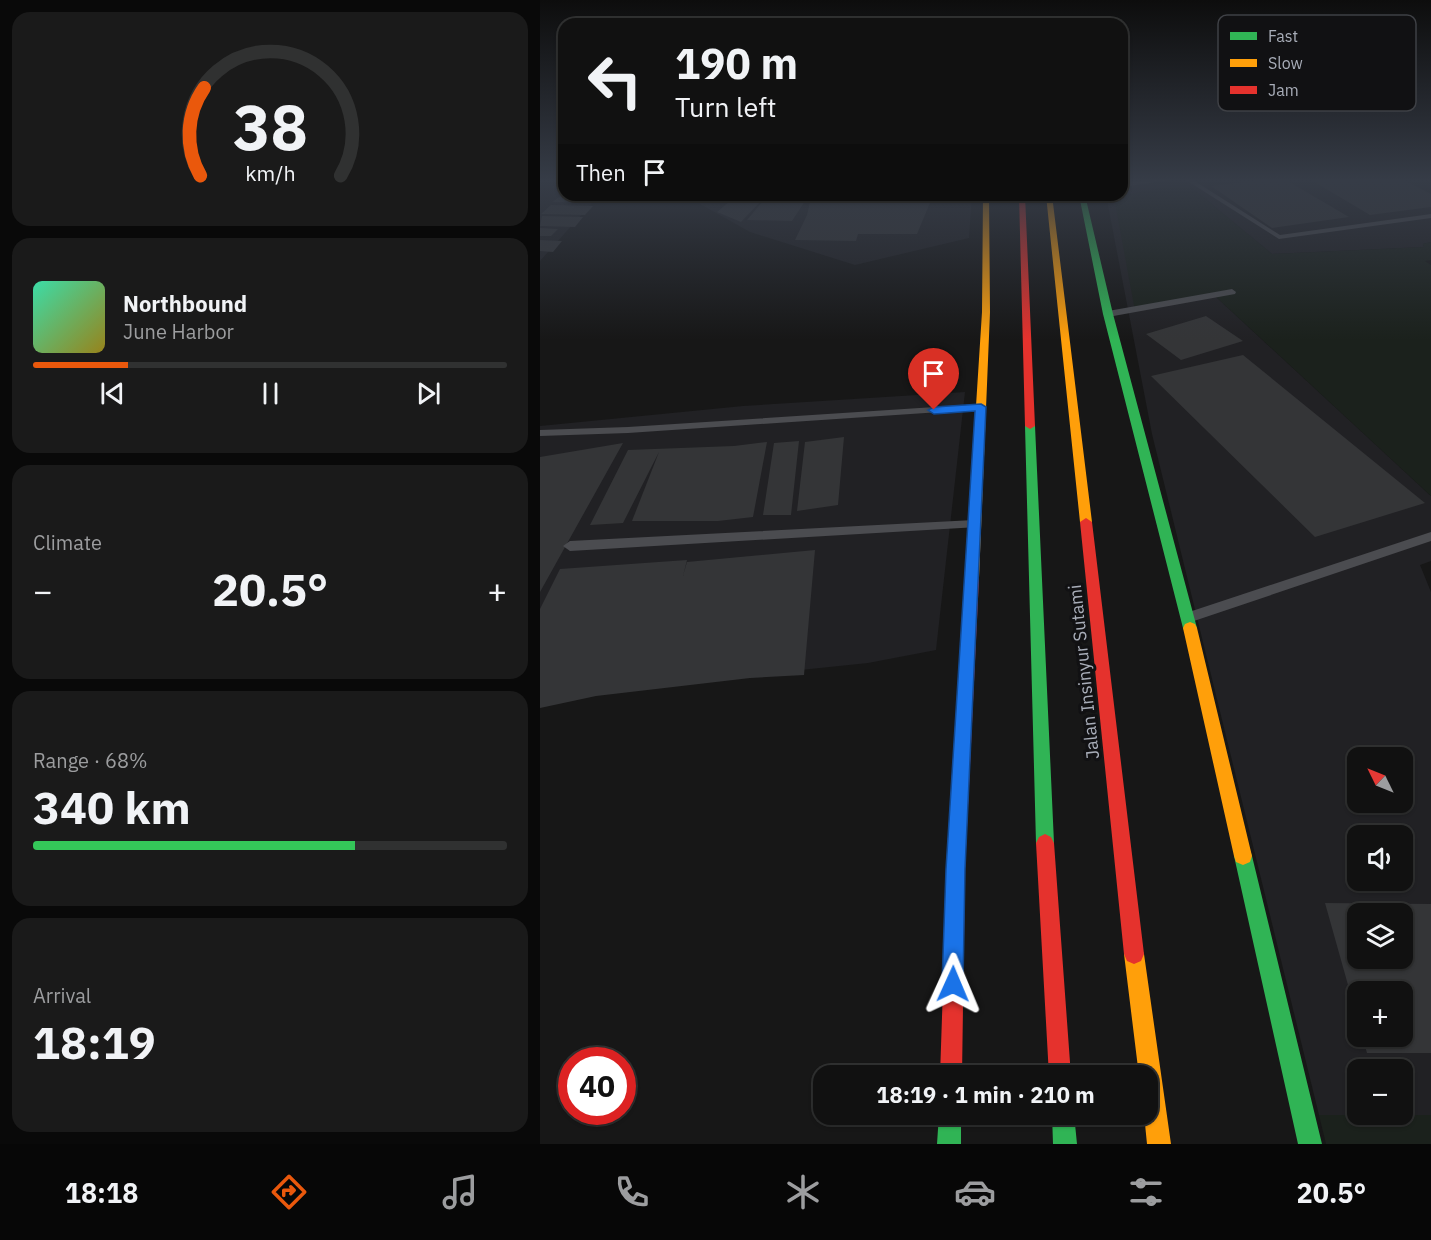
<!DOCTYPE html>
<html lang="en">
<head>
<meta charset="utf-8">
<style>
	:root { --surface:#111; --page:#1a1a1a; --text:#f1f3f6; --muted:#9c9d9f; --line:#303131; --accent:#ea580c }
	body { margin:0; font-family:"IBM Plex Sans",sans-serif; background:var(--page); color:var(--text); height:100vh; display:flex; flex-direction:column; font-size:22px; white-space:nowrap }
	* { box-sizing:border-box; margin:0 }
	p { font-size:20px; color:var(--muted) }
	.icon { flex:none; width:33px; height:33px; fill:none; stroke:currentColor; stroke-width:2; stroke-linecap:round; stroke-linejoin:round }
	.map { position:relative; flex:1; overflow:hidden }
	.drawer { display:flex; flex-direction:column; gap:12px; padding:12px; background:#090909; width:540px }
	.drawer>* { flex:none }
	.top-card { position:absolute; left:18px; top:18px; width:570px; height:183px; border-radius:18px; box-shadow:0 2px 4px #0004,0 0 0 2px var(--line); background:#111; color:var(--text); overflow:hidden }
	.needle { width:39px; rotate:313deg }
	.buttons { position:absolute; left:807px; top:747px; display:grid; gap:12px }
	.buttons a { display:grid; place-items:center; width:66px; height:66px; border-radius:12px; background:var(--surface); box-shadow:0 2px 4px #0004,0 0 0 2px var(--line); font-size:30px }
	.speed { position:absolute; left:18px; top:1047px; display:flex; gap:12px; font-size:30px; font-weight:700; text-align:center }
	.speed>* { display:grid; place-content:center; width:78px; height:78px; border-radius:50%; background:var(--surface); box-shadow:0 2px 4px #0004,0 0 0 2px var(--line); line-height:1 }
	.speed .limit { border:9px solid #d22; background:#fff; color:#111 }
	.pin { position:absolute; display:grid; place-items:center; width:51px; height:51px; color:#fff; margin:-62px -26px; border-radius:50% 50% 50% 0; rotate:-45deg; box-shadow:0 0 6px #0007 }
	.pin .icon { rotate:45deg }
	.me { position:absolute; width:66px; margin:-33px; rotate:1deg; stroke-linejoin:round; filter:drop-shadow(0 0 4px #0008) }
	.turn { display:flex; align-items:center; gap:21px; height:126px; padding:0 18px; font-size:27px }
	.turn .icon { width:78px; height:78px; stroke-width:2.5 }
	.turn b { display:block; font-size:42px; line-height:51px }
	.then { display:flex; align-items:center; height:57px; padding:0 18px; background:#0003; gap:12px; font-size:22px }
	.big { font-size:45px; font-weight:700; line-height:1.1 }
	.drawer .tile { flex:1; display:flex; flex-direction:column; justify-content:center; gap:9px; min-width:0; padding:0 21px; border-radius:18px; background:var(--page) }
	.drawer .dial { align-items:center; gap:0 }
	.dial svg { height:156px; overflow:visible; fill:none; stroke:var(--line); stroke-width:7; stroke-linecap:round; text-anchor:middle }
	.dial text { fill:var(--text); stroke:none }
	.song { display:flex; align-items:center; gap:18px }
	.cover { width:72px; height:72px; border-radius:9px; background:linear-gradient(135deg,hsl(160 70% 55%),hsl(50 70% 35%)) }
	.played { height:6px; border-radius:3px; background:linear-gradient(90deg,var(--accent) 20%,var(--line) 20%) }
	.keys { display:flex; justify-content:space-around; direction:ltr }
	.heat { display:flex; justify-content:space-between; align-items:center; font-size:33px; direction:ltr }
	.charge { height:9px; border-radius:4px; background:linear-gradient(90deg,#34c759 68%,var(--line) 0) }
	.trip { position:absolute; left:273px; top:1065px; width:345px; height:60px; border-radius:18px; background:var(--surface); box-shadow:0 2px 4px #0004,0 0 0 2px var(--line); font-weight:700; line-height:60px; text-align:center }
	.menu { display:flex; height:96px; justify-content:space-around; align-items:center; background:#070707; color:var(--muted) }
	.menu .icon { width:42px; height:42px }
	.menu .selected { color:var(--accent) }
	.menu b { font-size:27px; color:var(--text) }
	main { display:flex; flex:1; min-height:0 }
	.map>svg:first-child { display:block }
</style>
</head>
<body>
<main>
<section class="drawer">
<div class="tile dial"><svg viewBox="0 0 100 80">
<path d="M14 69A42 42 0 1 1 86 69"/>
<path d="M14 69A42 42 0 0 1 16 24" stroke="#ea580c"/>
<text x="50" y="56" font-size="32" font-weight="700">38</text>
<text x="50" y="72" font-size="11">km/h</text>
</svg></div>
<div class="tile">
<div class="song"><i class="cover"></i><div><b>Northbound</b><p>June Harbor</p></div></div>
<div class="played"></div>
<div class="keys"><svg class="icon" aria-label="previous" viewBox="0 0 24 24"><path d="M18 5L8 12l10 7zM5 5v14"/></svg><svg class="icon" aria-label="pause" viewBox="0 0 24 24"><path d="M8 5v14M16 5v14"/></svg><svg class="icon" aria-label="next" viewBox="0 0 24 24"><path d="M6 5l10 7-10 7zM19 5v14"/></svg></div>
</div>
<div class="tile"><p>Climate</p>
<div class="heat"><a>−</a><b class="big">20.5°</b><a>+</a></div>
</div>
<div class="tile"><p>Range · 68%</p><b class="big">340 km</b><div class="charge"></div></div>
<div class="tile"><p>Arrival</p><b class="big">18:19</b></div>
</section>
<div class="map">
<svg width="891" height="1144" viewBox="0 0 891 1144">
	<rect width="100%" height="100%" fill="#171717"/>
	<path fill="#212124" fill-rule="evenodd" d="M 0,180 L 24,180 L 24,195 L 59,195 L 0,261 Z
		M 582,180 L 881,180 L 891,184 L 891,242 L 883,244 L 884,247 L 732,254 L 646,183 L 674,295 L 891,496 L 891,561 L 880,565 L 891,592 L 891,1115 L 779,1115 L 612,434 L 566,195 L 582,195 ZM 818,758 L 862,758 L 862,802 L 818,802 ZM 818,836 L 862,836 L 862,880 L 818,880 ZM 818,914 L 862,914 L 862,958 L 818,958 ZM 818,992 L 862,992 L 862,1036 L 818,1036 ZM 818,1070 L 862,1070 L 862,1114 L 818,1114 Z
		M 144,195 L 432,195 L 429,238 L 315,265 L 210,232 Z
		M 425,392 L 396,650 L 328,663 L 0,697 L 0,426 L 203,406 Z"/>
	<path fill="#1b211c" d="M 646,183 L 732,254 L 884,247 L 883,244 L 891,242 L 891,260 L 885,261 L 891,265 L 891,496 L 674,295 L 595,311 L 574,197 Z
		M 779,1115 L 891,1115 L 891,1144 L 786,1144 Z"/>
	<path fill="#343537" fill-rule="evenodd" d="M 719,180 L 746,180 L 809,217 L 732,228 L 671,186 Z
		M 771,180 L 864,180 L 891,194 L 891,207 L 830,215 Z
		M 24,194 L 24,195 L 63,195 L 56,203 L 12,202 Z
		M 197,195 L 227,195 L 201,222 L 177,212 Z
		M 228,195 L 269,195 L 252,221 L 207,220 Z
		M 271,198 L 392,198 L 377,234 L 318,234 L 316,241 L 255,240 L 267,215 Z
		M 11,205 L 53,206 L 45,215 L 1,214 Z
		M 2,216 L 43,217 L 35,227 L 0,226 Z
		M 0,228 L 18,229 L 11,236 L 0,236 Z
		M 0,240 L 22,241 L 13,252 L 0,251 Z
		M 666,316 L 703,341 L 641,360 L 606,334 Z
		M 703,355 L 885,503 L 775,537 L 611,376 Z
		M 304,437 L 298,505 L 257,511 L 265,442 Z
		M 259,441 L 251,515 L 223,515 L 234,443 Z
		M 227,442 L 213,517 L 178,521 L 92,521 L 119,452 L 83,523 L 50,525 L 88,450 L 194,446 Z
		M 83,443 L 0,592 L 0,457 Z
		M 275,550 L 264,675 L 210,678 L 56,696 L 0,708 L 0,609 L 20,569 L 147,560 L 143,576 L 147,562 Z
		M 785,903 L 891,904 L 891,1053 L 827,1053 L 822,1036 L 862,1036 L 862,992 L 818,992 L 817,1017 ZM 818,914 L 862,914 L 862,958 L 818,958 Z"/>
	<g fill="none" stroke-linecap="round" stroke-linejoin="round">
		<path fill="#4b4c50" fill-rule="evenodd" d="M 612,180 L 630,180 L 582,187 L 582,183 Z
			M 646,180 L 653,180 L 740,235 L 891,214 L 891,218 L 739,239 Z
			M 692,289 L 696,292 L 695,294 L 568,317 L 563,314 L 568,311 Z
			M 441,404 L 446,407 L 445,409 L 88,433 L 0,436 L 0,430 L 88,427 Z
			M 434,520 L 438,521 L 440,524 L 438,527 L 30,551 L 23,546 L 30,541 Z
			M 891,532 L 891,541 L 648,623 L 643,622 L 641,618 L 643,614 Z"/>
		<path fill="#30b455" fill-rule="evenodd" d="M 539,195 L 545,195 L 573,314 L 657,628 L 655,632 L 645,632 L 643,628 L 563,314 Z
			M 490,423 L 495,426 L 514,843 L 511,849 L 505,852 L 499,849 L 496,843 L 485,426 Z
			M 703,847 L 710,850 L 712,856 L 782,1144 L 758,1144 L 694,856 L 696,850 Z
			M 399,1114 L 421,1114 L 421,1144 L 397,1144 Z
			M 512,1114 L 534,1114 L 537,1144 L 513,1144 Z"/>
		<path fill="#ff9f0a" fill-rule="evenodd" d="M 443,195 L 449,195 L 450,312 L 439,578 L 432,583 L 425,578 L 442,312 Z
			M 506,195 L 512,195 L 552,522 L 546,526 L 540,522 Z
			M 650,622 L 655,624 L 657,628 L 712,856 L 710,862 L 703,865 L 696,862 L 694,856 L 643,628 L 645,624 Z
			M 594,944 L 601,947 L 604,954 L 631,1144 L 607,1144 L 604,1114 L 608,1114 L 608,1076 L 599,1076 L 584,954 L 587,947 Z"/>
		<path fill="#e5322d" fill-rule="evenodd" d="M 479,195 L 485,195 L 495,426 L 490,429 L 485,426 Z
			M 546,518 L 552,522 L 604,954 L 601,961 L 594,964 L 587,961 L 584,954 L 540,522 Z
			M 432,573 L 439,578 L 425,869 L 422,1076 L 400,1076 L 407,869 L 425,578 Z
			M 505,834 L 511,837 L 514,843 L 531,1076 L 509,1076 L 496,843 L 499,837 Z"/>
	</g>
	<linearGradient id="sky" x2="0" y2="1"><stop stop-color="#0d0d0d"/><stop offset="0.53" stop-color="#363c47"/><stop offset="1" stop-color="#363c47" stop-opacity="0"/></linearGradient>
	<rect width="891" height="340" fill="url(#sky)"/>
	<path fill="#1a73e8" stroke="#114b97" stroke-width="1.5" d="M 441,404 L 446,407 L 425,869 L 423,984 L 420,991 L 413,994 L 405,991 L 402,984 L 406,869 L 435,411 L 394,414 L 388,410 L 394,407 Z"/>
	<g text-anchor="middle" stroke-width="6" stroke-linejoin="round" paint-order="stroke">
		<g font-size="18" fill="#a8adb8" stroke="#111113">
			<text transform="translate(544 672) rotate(-96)" y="6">Jalan Insinyur Sutami</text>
		</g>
	</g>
	<rect x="678" y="15" width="198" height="96" rx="9" fill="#111113" stroke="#3e4045" stroke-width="1.5"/>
	<rect x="690" y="32" width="27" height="8" fill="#30b455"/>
	<rect x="690" y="59" width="27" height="8" fill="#ff9f0a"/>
	<rect x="690" y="86" width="27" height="8" fill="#e5322d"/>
	<g font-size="16" fill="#a8adb8">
		<text x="728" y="42">Fast</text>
		<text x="728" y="69">Slow</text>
		<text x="728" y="96">Jam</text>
	</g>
</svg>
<div class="buttons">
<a><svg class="needle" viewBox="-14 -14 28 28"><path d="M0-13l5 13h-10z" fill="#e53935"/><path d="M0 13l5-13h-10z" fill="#9c9d9f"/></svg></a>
<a><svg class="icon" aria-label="sound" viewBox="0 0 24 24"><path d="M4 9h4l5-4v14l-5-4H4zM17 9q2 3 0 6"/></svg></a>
<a><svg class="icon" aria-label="layers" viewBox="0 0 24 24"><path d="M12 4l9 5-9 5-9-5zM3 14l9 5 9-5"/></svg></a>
<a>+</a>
<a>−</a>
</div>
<div class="speed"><div class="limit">40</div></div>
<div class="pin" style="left:394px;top:410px;background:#d93025"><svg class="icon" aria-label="arrive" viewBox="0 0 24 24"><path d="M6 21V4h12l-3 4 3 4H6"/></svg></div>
<svg class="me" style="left:413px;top:984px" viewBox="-20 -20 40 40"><path d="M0-17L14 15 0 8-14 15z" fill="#1a73e8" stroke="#fff" stroke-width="4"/></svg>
<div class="trip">18:19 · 1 min · 210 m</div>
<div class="top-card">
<div class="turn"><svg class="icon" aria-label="left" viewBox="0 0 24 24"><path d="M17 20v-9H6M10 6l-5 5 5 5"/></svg><div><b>190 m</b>Turn left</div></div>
<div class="then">Then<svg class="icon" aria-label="arrive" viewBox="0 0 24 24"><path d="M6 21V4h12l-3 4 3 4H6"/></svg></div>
</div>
</div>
</main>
<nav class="menu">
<b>18:18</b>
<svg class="icon selected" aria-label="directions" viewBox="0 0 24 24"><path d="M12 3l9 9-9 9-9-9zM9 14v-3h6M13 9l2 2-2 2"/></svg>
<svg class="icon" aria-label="music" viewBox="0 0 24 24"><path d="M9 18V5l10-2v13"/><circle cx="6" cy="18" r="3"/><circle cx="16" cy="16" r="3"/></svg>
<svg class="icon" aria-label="phone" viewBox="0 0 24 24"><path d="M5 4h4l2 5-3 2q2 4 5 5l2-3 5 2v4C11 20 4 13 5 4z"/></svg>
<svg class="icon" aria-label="climate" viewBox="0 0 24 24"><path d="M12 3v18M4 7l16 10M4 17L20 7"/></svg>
<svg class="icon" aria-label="car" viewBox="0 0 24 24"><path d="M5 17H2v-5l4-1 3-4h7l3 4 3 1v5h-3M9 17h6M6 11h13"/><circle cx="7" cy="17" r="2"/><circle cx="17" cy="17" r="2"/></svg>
<svg class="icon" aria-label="filters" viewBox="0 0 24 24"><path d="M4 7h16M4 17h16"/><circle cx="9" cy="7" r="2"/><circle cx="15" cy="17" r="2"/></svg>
<b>20.5°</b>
</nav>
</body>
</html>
